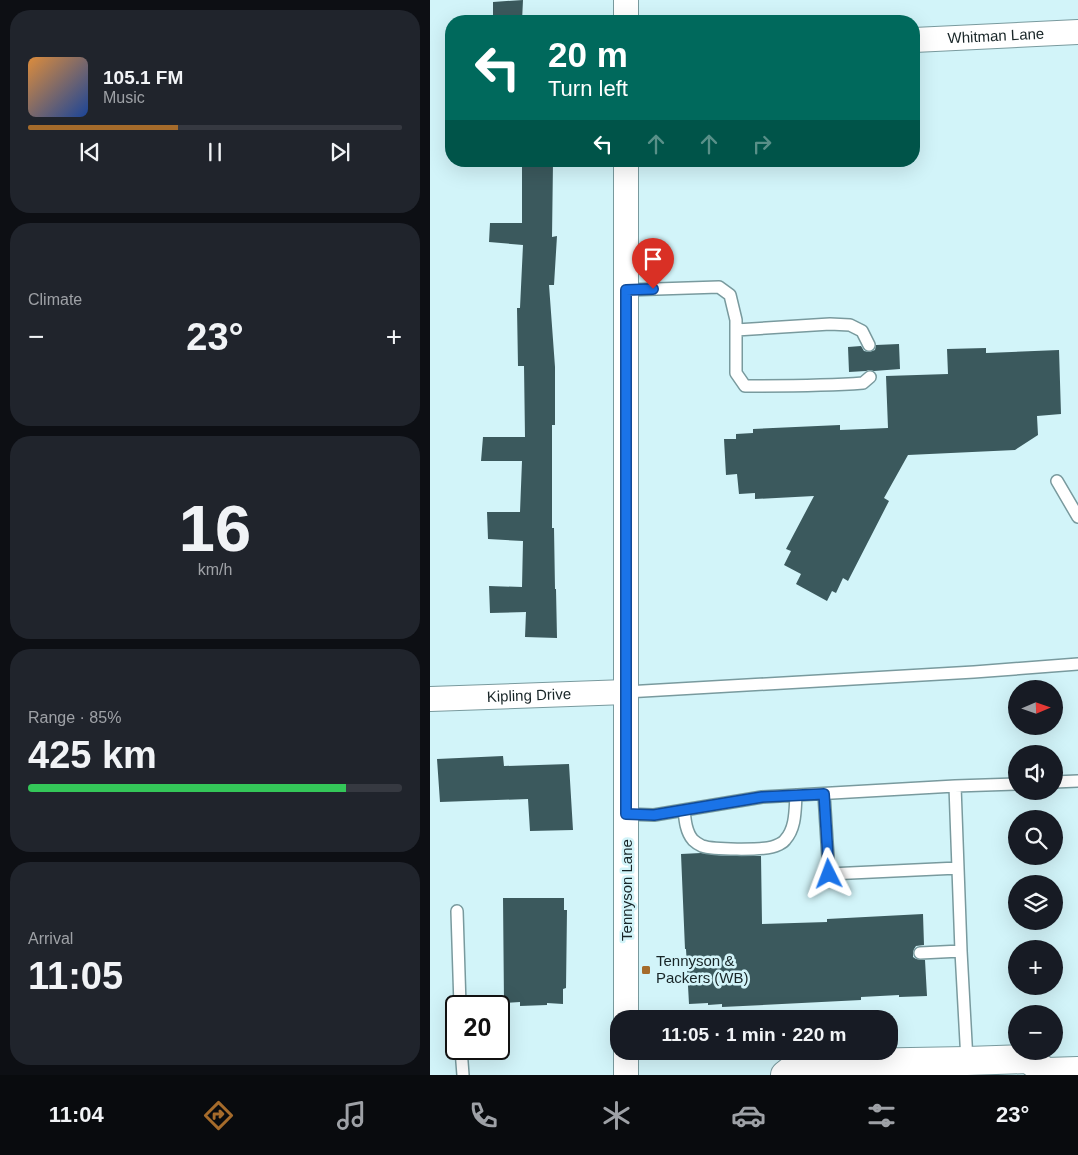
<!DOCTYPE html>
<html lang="en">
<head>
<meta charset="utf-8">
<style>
	:root { --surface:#171b24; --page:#20242c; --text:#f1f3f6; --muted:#9ea1a6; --line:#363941; --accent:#a56b2b }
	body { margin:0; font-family:Helvetica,sans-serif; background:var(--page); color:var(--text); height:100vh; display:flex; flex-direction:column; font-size:19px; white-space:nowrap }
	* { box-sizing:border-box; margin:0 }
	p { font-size:16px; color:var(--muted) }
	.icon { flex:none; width:28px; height:28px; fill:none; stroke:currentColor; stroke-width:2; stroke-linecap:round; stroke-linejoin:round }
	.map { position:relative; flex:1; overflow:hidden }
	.details { display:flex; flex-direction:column; gap:10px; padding:10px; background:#0d0f14; width:430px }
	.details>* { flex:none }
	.hud { position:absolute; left:15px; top:15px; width:475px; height:152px; border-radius:20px; box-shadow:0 5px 20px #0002; background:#00695c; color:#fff; overflow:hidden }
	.needle { width:32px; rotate:88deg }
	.fabs { position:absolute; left:578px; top:680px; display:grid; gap:10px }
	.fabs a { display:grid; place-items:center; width:55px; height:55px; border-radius:50%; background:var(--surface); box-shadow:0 5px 20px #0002; font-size:25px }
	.speed { position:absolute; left:15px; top:995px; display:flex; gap:10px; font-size:25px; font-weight:700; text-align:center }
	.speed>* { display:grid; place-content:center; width:65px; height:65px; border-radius:50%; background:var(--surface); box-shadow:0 5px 20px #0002; line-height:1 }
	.speed .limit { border:2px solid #111; border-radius:8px; background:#fff; color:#111 }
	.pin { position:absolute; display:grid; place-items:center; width:42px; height:42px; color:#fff; margin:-51px -21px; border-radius:50% 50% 50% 0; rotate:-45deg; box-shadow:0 0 5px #0007 }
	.pin .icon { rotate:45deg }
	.me { position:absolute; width:55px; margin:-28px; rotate:357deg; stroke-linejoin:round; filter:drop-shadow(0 0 4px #0008) }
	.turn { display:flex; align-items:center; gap:18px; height:105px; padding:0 20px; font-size:22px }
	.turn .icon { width:65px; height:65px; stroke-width:2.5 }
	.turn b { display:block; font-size:35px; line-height:42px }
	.lanes { display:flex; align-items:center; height:48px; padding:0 20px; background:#0003; justify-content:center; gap:25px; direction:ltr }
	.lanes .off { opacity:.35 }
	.big { font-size:38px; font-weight:600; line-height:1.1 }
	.details .tile { flex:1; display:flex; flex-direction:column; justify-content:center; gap:8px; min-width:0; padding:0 18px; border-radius:20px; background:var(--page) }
	.details .dial { align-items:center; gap:0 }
	.dial b { font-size:65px; line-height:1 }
	.song { display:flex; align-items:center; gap:15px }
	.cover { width:60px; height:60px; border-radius:8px; background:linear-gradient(135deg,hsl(30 70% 55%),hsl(220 70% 35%)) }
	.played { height:5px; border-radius:2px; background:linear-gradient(90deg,var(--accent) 40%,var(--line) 40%) }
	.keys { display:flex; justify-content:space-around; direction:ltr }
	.heat { display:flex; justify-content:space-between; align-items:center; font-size:28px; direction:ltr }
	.charge { height:8px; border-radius:4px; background:linear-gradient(90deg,#34c759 85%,var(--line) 0) }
	.trip { position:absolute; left:180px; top:1010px; width:288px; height:50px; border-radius:20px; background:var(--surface); box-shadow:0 5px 20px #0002; font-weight:600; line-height:50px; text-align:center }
	.tab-bar { display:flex; height:80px; justify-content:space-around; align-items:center; background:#090b0e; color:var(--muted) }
	.tab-bar .icon { width:35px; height:35px }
	.tab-bar .active { color:var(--accent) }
	.tab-bar b { font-size:22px; color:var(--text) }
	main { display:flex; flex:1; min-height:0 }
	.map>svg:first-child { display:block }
</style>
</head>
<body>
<main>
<section class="details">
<div class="tile">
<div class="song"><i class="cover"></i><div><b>105.1 FM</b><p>Music</p></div></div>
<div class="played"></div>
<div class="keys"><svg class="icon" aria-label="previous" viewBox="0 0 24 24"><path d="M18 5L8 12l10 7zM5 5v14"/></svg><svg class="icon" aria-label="pause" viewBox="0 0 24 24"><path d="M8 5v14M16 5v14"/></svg><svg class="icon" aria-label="next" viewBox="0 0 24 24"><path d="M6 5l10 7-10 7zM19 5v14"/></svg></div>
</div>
<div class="tile"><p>Climate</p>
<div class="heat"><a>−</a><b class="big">23°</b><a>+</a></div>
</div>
<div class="tile dial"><b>16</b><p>km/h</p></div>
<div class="tile"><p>Range · 85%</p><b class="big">425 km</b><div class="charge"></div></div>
<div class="tile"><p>Arrival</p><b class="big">11:05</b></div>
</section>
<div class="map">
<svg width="648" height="1075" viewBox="0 0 648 1075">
	<rect width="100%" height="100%" fill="#d2f4f9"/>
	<path fill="#3b595d" d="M 93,0 L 92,21 L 63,21 L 63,2 Z
		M 123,162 L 122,237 L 127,236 L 124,285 L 119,285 L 125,367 L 125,425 L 122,425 L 122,528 L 124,528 L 125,589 L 126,589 L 127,638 L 95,637 L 96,612 L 60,613 L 59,586 L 92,587 L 93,541 L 58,539 L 57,512 L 90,512 L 92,461 L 51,461 L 53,437 L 95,437 L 94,366 L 88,366 L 87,308 L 90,308 L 93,245 L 59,242 L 60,223 L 92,223 L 92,163 Z
		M 469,344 L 470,369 L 444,371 L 439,370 L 436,371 L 419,372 L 418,347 L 431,346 L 434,351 L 439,352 L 445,350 L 446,345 Z
		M 556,348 L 556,353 L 629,350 L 631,414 L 607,416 L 608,435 L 585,450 L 478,455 L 454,498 L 459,501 L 418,581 L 413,578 L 406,593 L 402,591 L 397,601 L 366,584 L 371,574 L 354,565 L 361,551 L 356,549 L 384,496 L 325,499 L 325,493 L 309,494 L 307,474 L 296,475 L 294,439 L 306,439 L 306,434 L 323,433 L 323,429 L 410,425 L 410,430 L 458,428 L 456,376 L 518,374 L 517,349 Z
		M 73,756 L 74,766 L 139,764 L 143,830 L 100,831 L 98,799 L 10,802 L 7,759 Z
		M 271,853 L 296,856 L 331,856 L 332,924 L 397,922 L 397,919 L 493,914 L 494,945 L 486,946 L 484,949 L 483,953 L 483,957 L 486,959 L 495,960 L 497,996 L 469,997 L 469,995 L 431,997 L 431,1000 L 292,1007 L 292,1004 L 278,1005 L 278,1003 L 259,1004 L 256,949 L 255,949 L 251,854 Z
		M 73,898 L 134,898 L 134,910 L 137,910 L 136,988 L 133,989 L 133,1004 L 117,1003 L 117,1005 L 90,1006 L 90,1002 L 74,1003 Z"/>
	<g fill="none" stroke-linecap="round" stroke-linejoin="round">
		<g stroke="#799a9e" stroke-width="14">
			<path id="lane" d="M 196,290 L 289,287 L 300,295 L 306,320 L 306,373 L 315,386 C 355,386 394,386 433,383 L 440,377
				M 306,330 L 400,324 L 420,325 L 432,331 L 439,345
				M 627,481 L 648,517
				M 196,692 L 544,672 L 648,664
				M 624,782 L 648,781
				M 525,786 L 586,784
				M 394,794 L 399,874 L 528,868
				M 254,810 C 255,820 256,832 263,840 C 265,842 270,845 272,846 C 284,850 330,850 342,847 C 346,846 353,843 355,840 C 366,828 365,810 366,795
				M 197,814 L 224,815 L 332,797 L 525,786 L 531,951 L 537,1061
				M 27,911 L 30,1006
				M 490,953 L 531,951
				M 31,1049 L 33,1075"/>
		</g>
		<g stroke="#799a9e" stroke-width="26">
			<g id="street">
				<path d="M 196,21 L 196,0"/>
				<path id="s1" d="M 484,40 L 648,32"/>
				<path d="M 196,161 L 196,1019"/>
				<path id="s2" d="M 0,699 L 196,692"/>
				<path d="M 196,1051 L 196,1075"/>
			</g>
		</g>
		<g stroke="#799a9e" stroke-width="30">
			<path id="secondary" d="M 355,1075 L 369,1064 L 537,1061 L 598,1059 L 616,1072
				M 611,1075 L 616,1072 L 648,1071"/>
		</g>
		<use href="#lane" stroke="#fff" stroke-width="11"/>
		<use href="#street" stroke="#fff" stroke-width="24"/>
		<use href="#secondary" stroke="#fff" stroke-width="28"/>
	</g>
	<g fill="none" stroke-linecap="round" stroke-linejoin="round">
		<g stroke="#114b97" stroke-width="12">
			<path id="route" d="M 223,289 L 196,290 L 196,814 L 224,815 L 332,797 L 394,794 L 399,874"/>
		</g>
		<use href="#route" stroke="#1a73e8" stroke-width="9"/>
	</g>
	<rect fill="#a56b2b" stroke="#d2f4f9" stroke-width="2" x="211" y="965" width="10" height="10" rx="2.5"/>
	<g text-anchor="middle" stroke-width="5" stroke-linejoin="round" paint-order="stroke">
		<g font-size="15" fill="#182527" stroke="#d2f4f9">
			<text dy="5" stroke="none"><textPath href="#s1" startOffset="82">Whitman Lane</textPath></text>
			<text dy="5" stroke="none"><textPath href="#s2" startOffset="99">Kipling Drive</textPath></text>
			<text transform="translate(197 890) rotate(-90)" y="5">Tennyson Lane</text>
		</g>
		<g font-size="15" fill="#182527" stroke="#d2f4f9" text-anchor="start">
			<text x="226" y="966">Tennyson &amp;<tspan x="226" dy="17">Packers (WB)</tspan></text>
		</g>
	</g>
</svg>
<div class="fabs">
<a><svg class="needle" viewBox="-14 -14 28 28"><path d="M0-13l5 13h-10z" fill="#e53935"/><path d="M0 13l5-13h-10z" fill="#9ea1a6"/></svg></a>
<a><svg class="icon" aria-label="sound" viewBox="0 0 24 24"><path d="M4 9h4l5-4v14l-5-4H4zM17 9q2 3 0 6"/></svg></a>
<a><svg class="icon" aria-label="search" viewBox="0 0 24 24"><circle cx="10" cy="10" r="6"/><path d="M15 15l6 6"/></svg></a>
<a><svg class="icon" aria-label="layers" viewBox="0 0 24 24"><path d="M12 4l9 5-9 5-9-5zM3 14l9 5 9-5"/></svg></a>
<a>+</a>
<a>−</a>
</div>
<div class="speed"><div class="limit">20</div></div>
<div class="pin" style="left:223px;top:289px;background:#d93025"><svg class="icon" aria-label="arrive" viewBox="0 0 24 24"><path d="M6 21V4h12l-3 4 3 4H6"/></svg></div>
<svg class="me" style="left:399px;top:874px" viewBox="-20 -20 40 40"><path d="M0-17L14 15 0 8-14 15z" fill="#1a73e8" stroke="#fff" stroke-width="4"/></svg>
<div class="trip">11:05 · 1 min · 220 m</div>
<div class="hud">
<div class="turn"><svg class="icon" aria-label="left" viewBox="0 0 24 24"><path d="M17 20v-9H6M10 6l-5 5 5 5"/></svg><div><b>20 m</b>Turn left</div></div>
<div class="lanes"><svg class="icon" aria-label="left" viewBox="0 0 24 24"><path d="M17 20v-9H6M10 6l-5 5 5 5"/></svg><svg class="icon off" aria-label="ahead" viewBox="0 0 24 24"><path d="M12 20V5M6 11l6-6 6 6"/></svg><svg class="icon off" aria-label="ahead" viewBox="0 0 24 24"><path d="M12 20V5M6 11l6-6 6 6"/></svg><svg class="icon off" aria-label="right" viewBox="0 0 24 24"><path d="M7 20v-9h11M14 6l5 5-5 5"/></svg></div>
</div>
</div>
</main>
<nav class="tab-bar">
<b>11:04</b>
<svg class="icon active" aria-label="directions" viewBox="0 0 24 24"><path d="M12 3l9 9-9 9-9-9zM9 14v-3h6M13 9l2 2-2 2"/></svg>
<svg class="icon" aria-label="music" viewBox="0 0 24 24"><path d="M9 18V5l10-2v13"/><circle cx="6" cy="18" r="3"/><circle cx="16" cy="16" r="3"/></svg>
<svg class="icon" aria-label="phone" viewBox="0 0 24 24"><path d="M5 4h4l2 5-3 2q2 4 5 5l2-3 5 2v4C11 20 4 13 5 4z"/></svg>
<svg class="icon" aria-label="climate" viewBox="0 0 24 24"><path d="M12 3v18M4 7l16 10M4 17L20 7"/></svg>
<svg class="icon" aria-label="car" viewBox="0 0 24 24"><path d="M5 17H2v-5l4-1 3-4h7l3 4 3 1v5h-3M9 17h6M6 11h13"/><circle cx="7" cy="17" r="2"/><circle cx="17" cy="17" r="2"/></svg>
<svg class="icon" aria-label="filters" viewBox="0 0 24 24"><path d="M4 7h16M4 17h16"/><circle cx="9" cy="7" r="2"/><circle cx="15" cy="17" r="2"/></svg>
<b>23°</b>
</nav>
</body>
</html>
